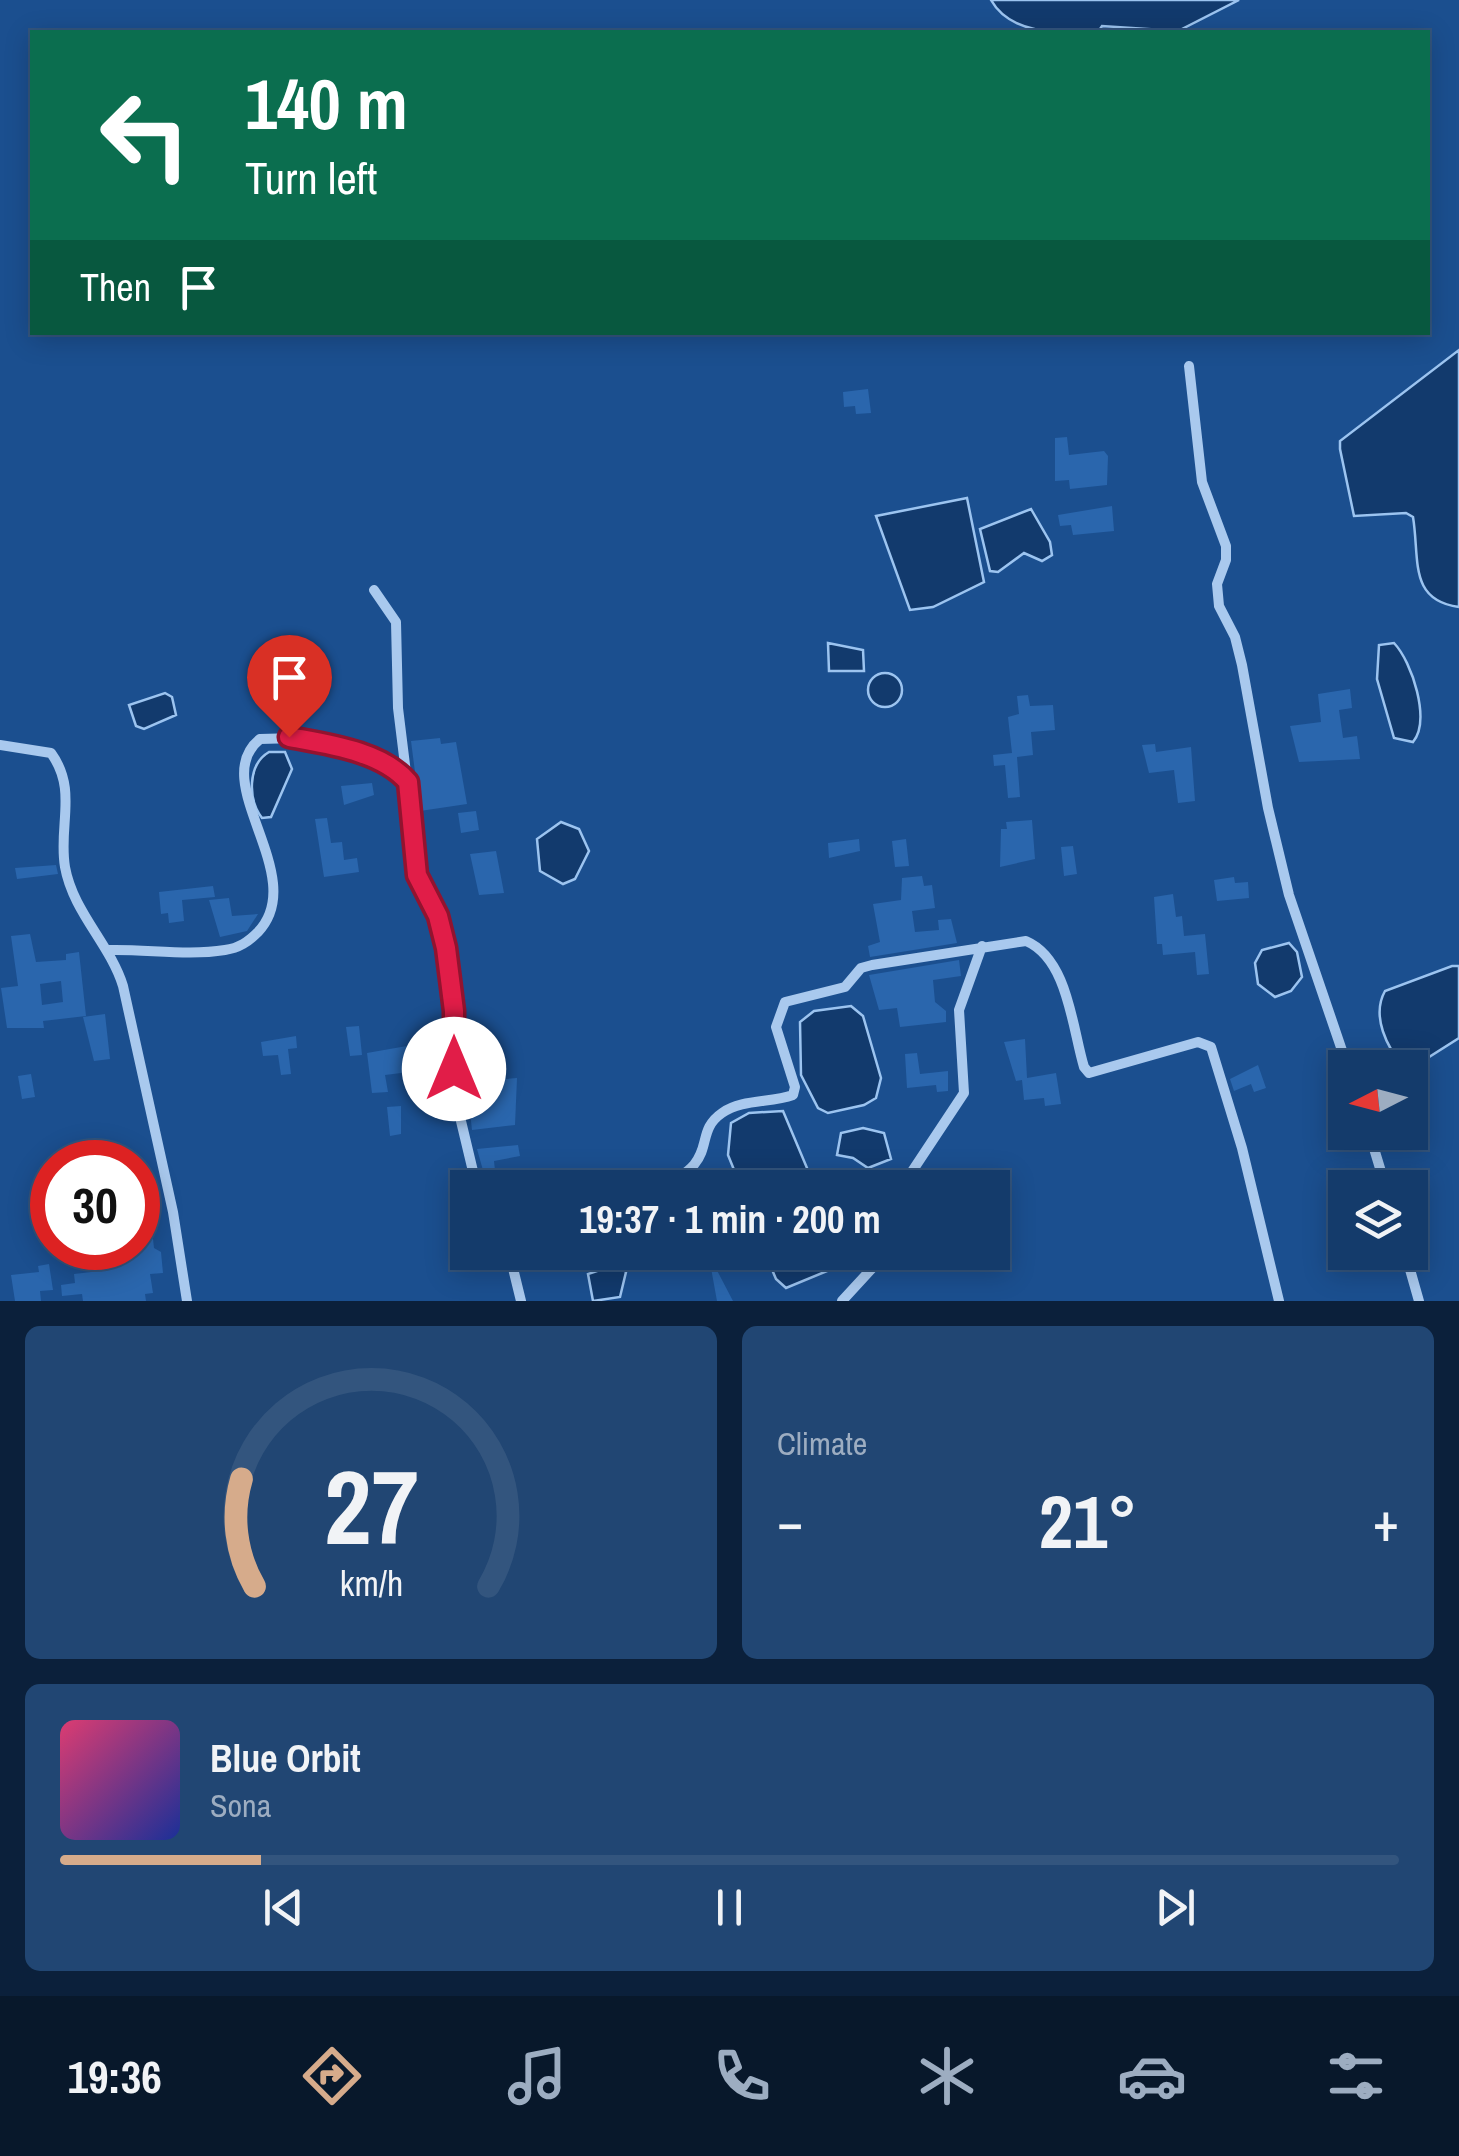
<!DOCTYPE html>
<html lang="en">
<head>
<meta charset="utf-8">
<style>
	:root { --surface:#143b6b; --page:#214673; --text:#f1f3f6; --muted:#9dadc1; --line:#33557e; --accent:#d6ab8b }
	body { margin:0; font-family:"Archivo Narrow",sans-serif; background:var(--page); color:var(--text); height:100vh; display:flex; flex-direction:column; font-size:38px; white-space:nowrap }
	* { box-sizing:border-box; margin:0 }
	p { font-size:32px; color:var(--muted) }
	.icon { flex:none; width:55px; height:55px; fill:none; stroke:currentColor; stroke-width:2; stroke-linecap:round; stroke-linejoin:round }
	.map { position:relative; height:1301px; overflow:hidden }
	.details { display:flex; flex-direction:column; gap:25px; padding:25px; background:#0b203b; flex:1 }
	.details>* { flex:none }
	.guide { position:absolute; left:30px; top:30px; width:1400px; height:305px; border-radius:0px; box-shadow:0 5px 25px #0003,0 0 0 2px var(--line); background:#0b6e4f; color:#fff; overflow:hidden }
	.needle { width:65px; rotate:264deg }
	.controls { position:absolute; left:1328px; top:1050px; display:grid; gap:20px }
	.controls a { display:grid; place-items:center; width:100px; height:100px; border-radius:0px; background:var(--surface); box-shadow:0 5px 25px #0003,0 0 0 2px var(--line); font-size:50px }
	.speed { position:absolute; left:30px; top:1140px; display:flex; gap:20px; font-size:50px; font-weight:700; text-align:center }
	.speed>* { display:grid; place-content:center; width:130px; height:130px; border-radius:50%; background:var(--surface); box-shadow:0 5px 25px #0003,0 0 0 2px var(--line); line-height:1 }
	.speed .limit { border:15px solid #d22; background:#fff; color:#111 }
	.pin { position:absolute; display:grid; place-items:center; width:85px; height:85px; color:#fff; margin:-102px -42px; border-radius:50% 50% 50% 0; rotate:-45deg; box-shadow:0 0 10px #0007 }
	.pin .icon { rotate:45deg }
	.me { position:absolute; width:110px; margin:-55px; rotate:0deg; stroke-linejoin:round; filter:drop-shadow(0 0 8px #0008) }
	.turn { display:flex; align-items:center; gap:35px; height:210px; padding:0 50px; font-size:45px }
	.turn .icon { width:130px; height:130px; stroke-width:2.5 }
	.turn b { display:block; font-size:70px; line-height:85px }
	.then { display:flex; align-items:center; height:95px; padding:0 50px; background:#0003; gap:20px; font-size:38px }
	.big { font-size:75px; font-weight:800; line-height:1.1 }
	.details .widget { flex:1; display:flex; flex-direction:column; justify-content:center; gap:15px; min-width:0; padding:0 35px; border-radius:15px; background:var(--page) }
	.details .dial { align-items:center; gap:0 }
	.dial svg { height:260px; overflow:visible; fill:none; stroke:var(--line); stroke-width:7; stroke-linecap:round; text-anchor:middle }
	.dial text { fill:var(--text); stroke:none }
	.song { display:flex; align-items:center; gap:30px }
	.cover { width:120px; height:120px; border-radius:15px; background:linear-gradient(135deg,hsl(340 70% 55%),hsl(230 70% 35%)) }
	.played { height:10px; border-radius:5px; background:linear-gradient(90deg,var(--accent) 15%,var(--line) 15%) }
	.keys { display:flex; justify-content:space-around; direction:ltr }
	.heat { display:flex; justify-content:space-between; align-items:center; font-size:55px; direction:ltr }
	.details .tiles { flex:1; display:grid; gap:25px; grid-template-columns:1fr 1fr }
	.widget:last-child { grid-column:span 2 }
	.trip { position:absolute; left:450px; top:1170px; width:560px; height:100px; border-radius:0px; background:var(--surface); box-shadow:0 5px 25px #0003,0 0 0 2px var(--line); font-weight:800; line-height:100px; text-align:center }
	.tabs { display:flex; height:160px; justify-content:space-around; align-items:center; background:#08182b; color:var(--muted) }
	.tabs .icon { width:70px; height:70px }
	.tabs .current { color:var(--accent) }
	.tabs b { font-size:45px; color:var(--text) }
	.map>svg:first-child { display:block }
</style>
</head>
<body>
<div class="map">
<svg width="1459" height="1301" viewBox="0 0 1459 1301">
	<rect width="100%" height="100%" fill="#1b4f8f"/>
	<path fill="#123a6d" stroke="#9cc4f0" stroke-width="2.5" d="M 991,0 L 1239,0 L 1178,31 L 1102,26 L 1098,32 C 1062,33 1011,36 991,0 Z
		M 1459,350 L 1459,607 C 1408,600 1420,559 1413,517 L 1406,513 L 1354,516 L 1340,449 L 1340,441 Z
		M 967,498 L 984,582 L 933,607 L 910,610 L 876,516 Z
		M 1031,509 L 1050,542 L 1052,555 L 1042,561 L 1024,553 L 998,572 L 990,571 L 980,529 Z
		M 828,643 L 863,650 L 864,671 L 829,671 Z
		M 1394,643 C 1412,662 1431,720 1413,742 L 1394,738 L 1377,679 L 1379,645 Z
		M868 690a17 17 0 1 1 34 0a17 17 0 1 1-34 0Z
		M 165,693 L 172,697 L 176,715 L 144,729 L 136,726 L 129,705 Z
		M 269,752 L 285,752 L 292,769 L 271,817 L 262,818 C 248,800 247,765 269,752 Z
		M 561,822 L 579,829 L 589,851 L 575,879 L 563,884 L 540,871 L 537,839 Z
		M 1289,943 L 1297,952 L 1302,977 L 1291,991 L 1275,997 L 1258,984 L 1255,963 L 1262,950 Z
		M 1452,966 L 1459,966 L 1459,1038 L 1418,1064 L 1404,1067 C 1387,1048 1371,1016 1385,991 Z
		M 851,1006 L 863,1016 L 881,1078 L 876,1098 L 864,1105 L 828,1113 L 818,1108 L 801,1075 L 800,1022 L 814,1011 Z
		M 783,1111 L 815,1187 L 741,1187 L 728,1155 L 731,1123 L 749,1113 Z
		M 863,1128 L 884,1133 L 891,1159 L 868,1168 L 853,1158 L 837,1155 L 841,1133 Z
		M 833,1253 L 827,1271 L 786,1288 L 776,1279 L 765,1253 Z
		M 615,1265 L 626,1272 L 620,1297 L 593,1301 L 588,1274 Z"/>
	<path fill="#2a66ad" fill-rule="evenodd" d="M 868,389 L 871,413 L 856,414 L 855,406 L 844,407 L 843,392 Z
		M 1067,437 L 1069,455 L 1104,451 L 1108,456 L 1107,485 L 1070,489 L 1069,480 L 1055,481 L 1055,438 Z
		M 1112,506 L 1114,531 L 1073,535 L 1071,525 L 1060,526 L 1058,515 Z
		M 1350,689 L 1352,708 L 1339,710 L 1343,738 L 1357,736 L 1360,759 L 1299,762 L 1290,726 L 1321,722 L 1318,694 Z
		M 1028,695 L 1030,706 L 1053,705 L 1055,730 L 1031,732 L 1033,755 L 1017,757 L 1020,797 L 1008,798 L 1005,765 L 994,766 L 993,755 L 1012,753 L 1008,717 L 1019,714 L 1017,696 Z
		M 440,738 L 441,744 L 456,742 L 467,804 L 420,811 L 411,741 Z
		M 1155,744 L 1156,752 L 1191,747 L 1195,801 L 1178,803 L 1174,770 L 1149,773 L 1142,745 Z
		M 372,783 L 374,795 L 344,805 L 341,786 Z
		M 476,811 L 479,830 L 461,833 L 458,813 Z
		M 327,818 L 331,843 L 342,842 L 344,860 L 357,858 L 359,872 L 324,877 L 315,819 Z
		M 1032,820 L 1035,859 L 1000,867 L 1001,829 L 1007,829 L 1006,822 Z
		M 859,839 L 860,851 L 829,858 L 828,843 Z
		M 906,839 L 909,866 L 895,867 L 892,841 Z
		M 1073,846 L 1077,874 L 1064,876 L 1061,847 Z
		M 496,851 L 504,893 L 479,895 L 470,854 Z
		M 56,865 L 58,874 L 17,879 L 15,868 Z
		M 922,876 L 924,886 L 932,885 L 935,908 L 912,911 L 915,932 L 939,930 L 938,920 L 951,919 L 957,943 L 870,957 L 868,946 L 880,942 L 873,904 L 901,900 L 902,878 Z
		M 1234,877 L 1235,883 L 1248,882 L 1249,898 L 1217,901 L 1214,880 Z
		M 213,886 L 215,897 L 182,900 L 184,921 L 169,923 L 168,913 L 161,914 L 159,892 Z
		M 1173,894 L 1176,917 L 1182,916 L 1184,936 L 1205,934 L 1209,974 L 1197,975 L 1195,952 L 1163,955 L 1162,944 L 1157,944 L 1154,897 Z
		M 229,898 L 232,916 L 258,914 L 247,931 L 220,937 L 209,900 Z
		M 30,934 L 36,962 L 66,960 L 66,954 L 79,952 L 86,1016 L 43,1021 L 44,1028 L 7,1028 L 1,988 L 18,986 L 11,936 ZM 61,981 L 63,1002 L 42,1005 L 40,984 Z
		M 959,960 L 961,976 L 933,980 L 935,1002 L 946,1011 L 946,1022 L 900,1027 L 897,1008 L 879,1010 L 869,975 Z
		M 105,1014 L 110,1059 L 94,1061 L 83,1017 Z
		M 359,1026 L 362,1055 L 350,1056 L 346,1027 Z
		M 296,1036 L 297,1048 L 288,1049 L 291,1074 L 281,1075 L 278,1055 L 263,1056 L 261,1042 Z
		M 1025,1039 L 1027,1078 L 1056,1073 L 1061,1104 L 1045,1106 L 1044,1098 L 1024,1100 L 1022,1080 L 1016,1081 L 1004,1042 Z
		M 441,1040 L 443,1057 L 408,1061 L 409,1072 L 385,1075 L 388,1092 L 372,1093 L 367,1053 Z
		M 917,1053 L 920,1074 L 948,1071 L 948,1091 L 937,1092 L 936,1085 L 907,1088 L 905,1054 Z
		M 504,1059 L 506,1079 L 517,1078 L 515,1125 L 472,1130 L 465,1068 Z
		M 1258,1065 L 1266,1088 L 1254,1092 L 1251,1084 L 1234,1091 L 1230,1079 Z
		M 31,1074 L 35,1097 L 22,1099 L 18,1076 Z
		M 401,1106 L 401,1134 L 390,1136 L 387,1107 Z
		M 518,1145 L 520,1156 L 494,1161 L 496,1180 L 486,1181 L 477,1149 Z
		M 153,1239 L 154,1248 L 161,1252 L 163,1273 L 150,1274 L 153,1293 L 145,1294 L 146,1301 L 83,1301 L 82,1294 L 62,1296 L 61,1285 L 75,1283 L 74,1274 L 100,1271 L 96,1248 L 138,1248 L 139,1241 Z
		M 709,1257 L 710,1257 L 733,1301 L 717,1301 Z
		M 49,1264 L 53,1290 L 40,1291 L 41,1301 L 15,1301 L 11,1275 L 39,1272 L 38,1266 Z"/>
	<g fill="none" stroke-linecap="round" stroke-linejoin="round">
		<path stroke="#a9c9ee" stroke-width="10" d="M 1189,366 L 1202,482 L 1226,546 L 1226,560 L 1217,584 L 1219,606 L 1235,637 L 1242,665 L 1268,808 L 1289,895 L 1348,1068
			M 374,590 L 396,622 L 398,708 L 407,781
			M 0,745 L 51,753 C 78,790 58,826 65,867 C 73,912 110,944 123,986 L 173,1212 L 187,1301
			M 109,950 C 147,949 188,956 225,950 C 239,948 248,942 258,932 C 311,876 206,782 260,739 C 305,736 377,745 408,782 L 417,875 L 438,916 L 446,948 L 454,1011 L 455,1096 L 477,1188
			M 1369,1132 L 1386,1188
			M 656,1188 C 724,1162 690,1135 722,1113 C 742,1099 770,1103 793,1095 L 795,1087 L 776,1027 L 785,1002 L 845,987 L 861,968 L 872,965 L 1026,941 C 1068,959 1072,1027 1084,1067 L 1089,1073 L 1198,1042 L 1211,1047 L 1242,1148 L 1279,1301
			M 908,1188 L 909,1176 L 964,1093 L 959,1010 L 982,946
			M 509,1252 L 521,1301
			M 1405,1252 L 1419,1301
			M 842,1301 L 887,1252"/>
	</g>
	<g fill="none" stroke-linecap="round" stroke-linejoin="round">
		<g stroke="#92132f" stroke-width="25">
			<path id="route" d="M 289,737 C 326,744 382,751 408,782 L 417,875 L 438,916 L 446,948 L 454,1011 L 454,1069"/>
		</g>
		<use href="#route" stroke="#e11d48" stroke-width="18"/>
	</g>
</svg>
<div class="controls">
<a><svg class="needle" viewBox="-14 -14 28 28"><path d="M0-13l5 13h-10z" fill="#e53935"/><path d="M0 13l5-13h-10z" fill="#9dadc1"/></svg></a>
<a><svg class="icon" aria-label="layers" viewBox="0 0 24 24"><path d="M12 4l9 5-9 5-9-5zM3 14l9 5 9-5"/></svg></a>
</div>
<div class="speed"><div class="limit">30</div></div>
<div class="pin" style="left:289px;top:737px;background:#d93025"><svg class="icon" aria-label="arrive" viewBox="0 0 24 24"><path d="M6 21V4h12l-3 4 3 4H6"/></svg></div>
<svg class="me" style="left:454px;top:1069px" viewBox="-20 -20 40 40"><circle r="19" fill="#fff"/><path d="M0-13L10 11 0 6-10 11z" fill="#e11d48"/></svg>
<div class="trip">19:37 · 1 min · 200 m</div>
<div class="guide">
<div class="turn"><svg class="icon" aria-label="left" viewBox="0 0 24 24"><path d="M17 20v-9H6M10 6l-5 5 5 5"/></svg><div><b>140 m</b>Turn left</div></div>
<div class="then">Then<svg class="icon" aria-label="arrive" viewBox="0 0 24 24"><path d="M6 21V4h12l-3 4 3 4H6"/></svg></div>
</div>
</div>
<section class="details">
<div class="tiles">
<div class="widget dial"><svg viewBox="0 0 100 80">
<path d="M14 69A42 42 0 1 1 86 69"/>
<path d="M14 69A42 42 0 0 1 10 36" stroke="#d6ab8b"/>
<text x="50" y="56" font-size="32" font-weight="700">27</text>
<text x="50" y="72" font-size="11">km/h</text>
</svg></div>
<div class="widget"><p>Climate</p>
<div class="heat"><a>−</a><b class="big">21°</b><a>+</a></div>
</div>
<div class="widget">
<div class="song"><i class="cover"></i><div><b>Blue Orbit</b><p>Sona</p></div></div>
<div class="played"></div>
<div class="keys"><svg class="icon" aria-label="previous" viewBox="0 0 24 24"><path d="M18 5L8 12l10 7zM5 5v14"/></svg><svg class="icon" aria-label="pause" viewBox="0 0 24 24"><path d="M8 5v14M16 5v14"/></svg><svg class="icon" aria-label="next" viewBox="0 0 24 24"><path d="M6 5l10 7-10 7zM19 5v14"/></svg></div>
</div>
</div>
</section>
<nav class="tabs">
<b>19:36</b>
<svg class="icon current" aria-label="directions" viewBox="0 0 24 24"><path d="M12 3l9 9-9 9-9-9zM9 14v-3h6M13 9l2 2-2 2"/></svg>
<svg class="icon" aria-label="music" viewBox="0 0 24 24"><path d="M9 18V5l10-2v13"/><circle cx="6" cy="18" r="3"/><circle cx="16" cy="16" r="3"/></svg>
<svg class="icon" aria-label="phone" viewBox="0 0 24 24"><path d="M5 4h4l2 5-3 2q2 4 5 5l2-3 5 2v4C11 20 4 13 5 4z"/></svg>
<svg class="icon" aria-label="climate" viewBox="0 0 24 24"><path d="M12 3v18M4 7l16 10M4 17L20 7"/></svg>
<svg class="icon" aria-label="car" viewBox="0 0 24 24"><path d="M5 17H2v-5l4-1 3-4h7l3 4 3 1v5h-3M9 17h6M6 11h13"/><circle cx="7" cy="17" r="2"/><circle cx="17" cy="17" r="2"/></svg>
<svg class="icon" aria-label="filters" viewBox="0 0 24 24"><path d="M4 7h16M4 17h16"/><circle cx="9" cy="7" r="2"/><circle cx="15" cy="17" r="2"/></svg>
</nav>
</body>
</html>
